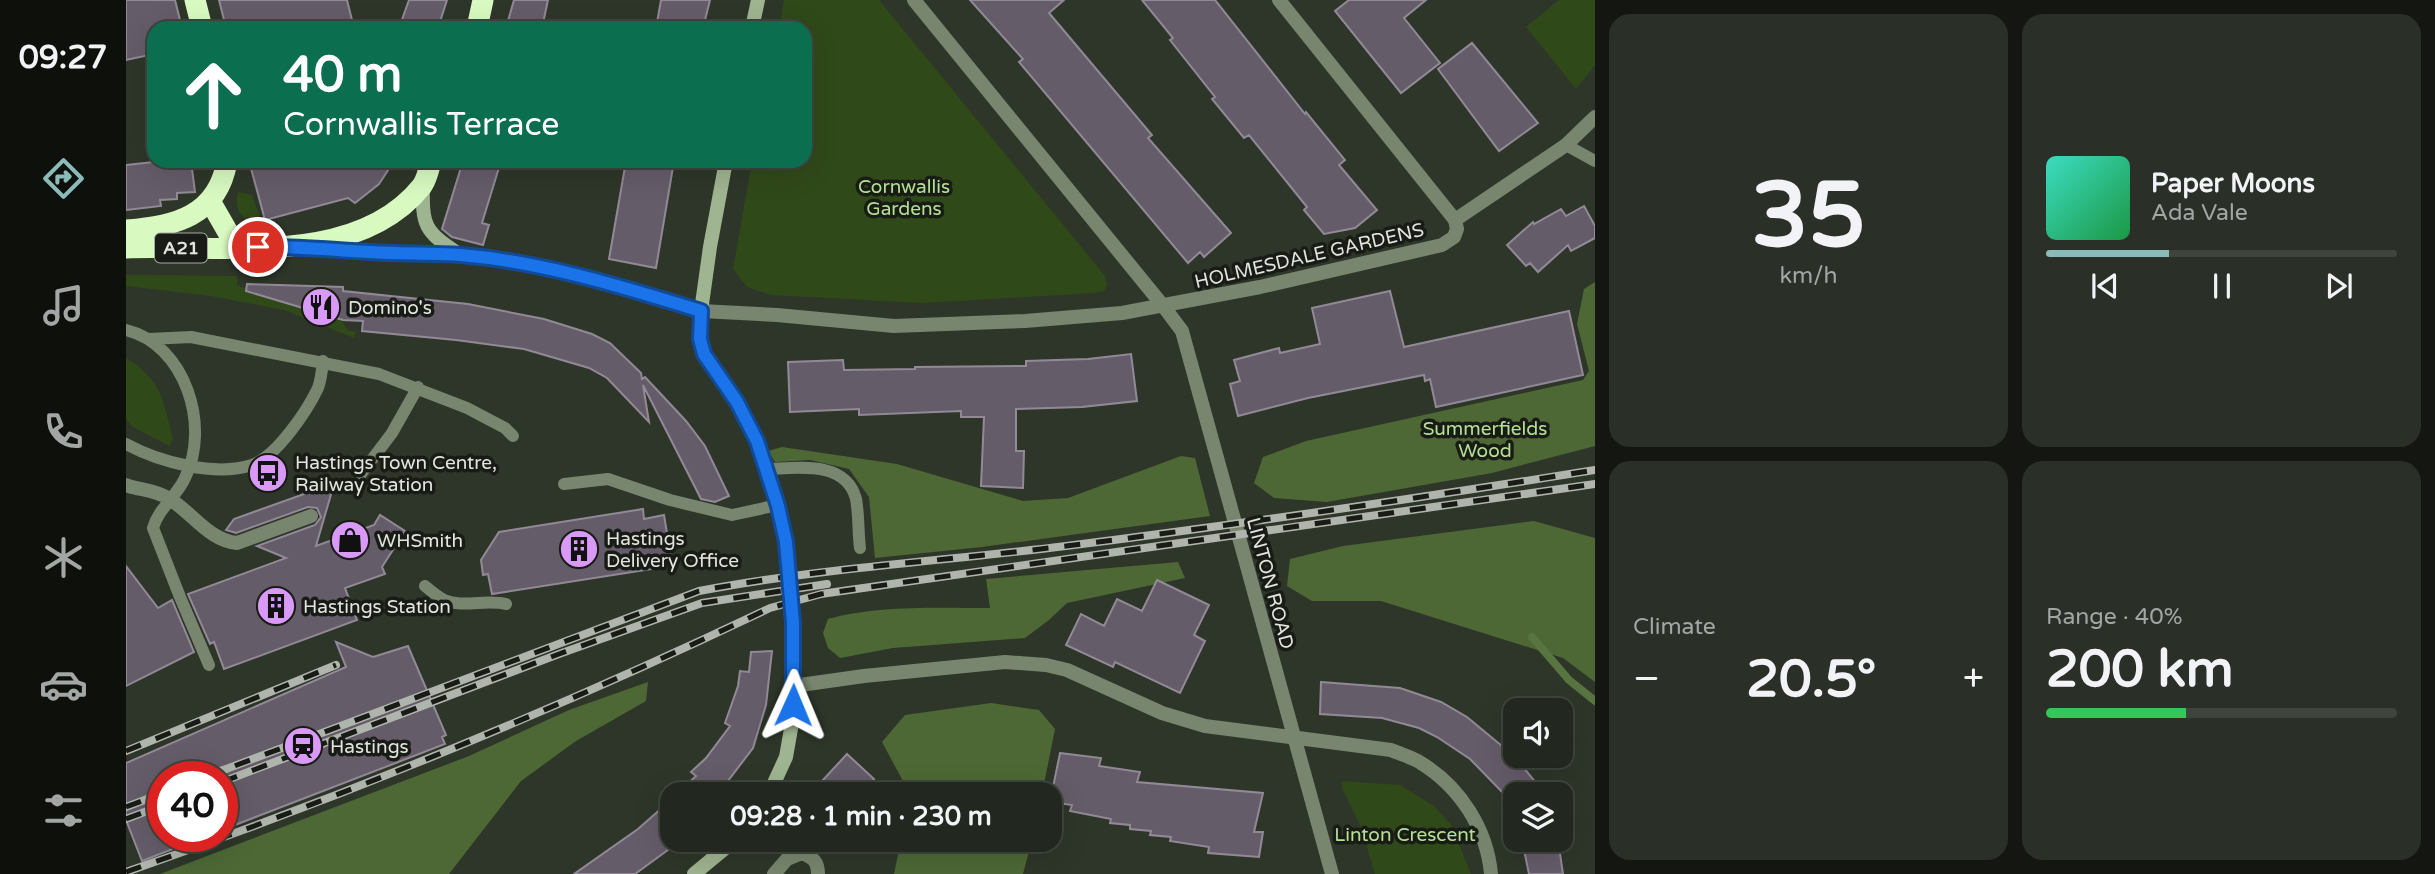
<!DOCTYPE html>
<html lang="en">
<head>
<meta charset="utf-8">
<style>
	:root { --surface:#22281f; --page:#2a3028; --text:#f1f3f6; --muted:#a2a6a4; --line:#3f443d; --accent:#8bbbb9 }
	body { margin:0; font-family:"Varela Round",sans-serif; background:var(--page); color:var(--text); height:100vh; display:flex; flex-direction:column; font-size:26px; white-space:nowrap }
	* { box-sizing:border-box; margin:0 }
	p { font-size:23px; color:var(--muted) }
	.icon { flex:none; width:38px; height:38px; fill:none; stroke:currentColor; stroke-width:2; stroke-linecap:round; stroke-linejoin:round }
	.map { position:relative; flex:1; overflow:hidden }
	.panel { display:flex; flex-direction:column; gap:14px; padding:14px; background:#131611; width:840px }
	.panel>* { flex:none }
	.top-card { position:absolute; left:21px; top:21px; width:665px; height:147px; border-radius:21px; box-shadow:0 7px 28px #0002,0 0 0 2px var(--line); background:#0b6e4f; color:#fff; overflow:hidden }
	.tools { position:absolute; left:1377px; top:698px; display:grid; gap:14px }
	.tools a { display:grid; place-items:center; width:70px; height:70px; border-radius:14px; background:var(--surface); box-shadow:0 7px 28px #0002,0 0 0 2px var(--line); font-size:35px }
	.speed { position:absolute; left:21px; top:761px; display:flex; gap:14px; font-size:35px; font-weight:700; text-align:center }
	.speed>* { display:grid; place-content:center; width:91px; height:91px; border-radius:50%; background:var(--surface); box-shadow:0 7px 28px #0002,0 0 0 2px var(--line); line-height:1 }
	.speed .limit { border:10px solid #d22; background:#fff; color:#111 }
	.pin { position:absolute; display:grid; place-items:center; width:60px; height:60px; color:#fff; margin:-30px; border:4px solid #fff; border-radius:50%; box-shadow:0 2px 7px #0007 }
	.me { position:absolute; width:77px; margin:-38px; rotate:1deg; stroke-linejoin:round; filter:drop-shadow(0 0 5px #0008) }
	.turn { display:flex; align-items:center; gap:24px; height:147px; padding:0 21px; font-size:32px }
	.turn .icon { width:91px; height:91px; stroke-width:2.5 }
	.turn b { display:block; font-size:49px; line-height:60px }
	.big { font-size:52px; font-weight:700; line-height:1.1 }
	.panel .tile { flex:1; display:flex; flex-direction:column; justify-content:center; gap:10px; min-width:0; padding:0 24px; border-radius:21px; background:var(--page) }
	.panel .dial { align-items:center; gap:0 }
	.dial b { font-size:91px; line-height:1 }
	.song { display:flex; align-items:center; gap:21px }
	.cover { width:84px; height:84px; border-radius:10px; background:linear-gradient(135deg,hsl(170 70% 55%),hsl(140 70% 35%)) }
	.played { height:7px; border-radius:4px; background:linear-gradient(90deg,var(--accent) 35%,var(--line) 35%) }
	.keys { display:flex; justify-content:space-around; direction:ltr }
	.heat { display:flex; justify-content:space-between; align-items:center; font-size:38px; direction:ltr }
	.charge { height:10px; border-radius:5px; background:linear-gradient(90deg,#34c759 40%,var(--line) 0) }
	.panel .tiles { flex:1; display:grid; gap:14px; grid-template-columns:repeat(2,1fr) }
	.trip { position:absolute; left:534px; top:782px; width:402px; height:70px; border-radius:21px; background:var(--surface); box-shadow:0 7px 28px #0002,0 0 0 2px var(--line); font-weight:700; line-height:70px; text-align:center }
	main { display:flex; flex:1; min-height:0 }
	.menu { display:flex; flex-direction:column; width:126px; justify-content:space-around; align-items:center; background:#0e100c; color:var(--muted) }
	.menu .icon { width:49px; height:49px }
	.menu .current { color:var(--accent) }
	.menu b { font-size:32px; color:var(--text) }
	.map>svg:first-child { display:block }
</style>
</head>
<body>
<main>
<nav class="menu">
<b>09:27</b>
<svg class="icon current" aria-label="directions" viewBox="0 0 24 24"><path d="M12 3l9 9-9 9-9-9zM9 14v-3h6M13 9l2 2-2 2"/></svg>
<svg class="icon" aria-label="music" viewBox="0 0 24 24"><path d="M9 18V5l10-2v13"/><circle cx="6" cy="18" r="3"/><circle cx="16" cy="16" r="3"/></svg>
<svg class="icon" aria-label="phone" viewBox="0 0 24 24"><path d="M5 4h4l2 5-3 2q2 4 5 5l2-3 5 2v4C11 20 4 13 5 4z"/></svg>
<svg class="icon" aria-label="climate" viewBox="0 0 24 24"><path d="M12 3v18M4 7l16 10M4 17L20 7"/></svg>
<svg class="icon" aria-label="car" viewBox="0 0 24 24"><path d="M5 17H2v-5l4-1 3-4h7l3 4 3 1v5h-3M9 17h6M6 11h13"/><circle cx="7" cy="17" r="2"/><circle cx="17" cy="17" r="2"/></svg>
<svg class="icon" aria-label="filters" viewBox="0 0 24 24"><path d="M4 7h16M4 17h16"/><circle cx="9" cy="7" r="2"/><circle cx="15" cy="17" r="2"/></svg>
</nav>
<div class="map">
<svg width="1469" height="874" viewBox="0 0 1469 874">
	<rect width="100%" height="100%" fill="#2e3629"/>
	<path fill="#304919" d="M 658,0 L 753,0 L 979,276 L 981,285 L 978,291 L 968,293 L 795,303 L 645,295 L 621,287 L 607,269 L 626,161 L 679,161 L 679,28 L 653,28 Z
		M 1433,0 L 1469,0 L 1469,65 L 1450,89 L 1400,27 Z
		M 112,192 L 126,195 L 135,220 L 125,222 C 113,216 108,206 112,192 Z
		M 0,275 L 111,276 L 111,285 L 137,296 L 215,320 L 222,330 L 230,332 L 228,338 L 158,310 L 85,296 L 0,286 Z
		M 0,358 C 36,380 37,400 47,439 L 43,446 L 7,427 L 0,419 Z
		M 1216,781 L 1274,785 L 1308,806 L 1326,826 L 1345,874 L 1249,874 L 1234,825 L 1216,788 Z"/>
	<path fill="#4d6835" d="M 1469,282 L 1469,446 L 1366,473 L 1201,502 L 1148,498 L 1128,483 L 1137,457 L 1180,441 L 1457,380 L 1463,371 L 1451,324 L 1458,289 Z
		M 656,447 L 771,464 L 897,501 L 942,498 L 1055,456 L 1069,458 L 1084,516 L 856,547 L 749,558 L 743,497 L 723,469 L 684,460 L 649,462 L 642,451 Z
		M 1408,521 L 1469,538 L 1469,682 L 1437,658 L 1255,601 L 1186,601 L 1161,586 L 1164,559 L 1217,546 Z
		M 1052,562 L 1059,578 L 941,603 L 923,620 L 899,638 L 767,648 L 714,658 L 702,648 L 697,633 L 702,619 C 749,605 814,608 864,608 L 860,579 Z
		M 522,682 L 520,701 L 450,741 L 395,781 L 323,874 L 34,874 L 343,756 L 443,710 Z
		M 865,703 L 913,710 L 929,729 L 916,794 L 784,794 L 756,742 L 779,715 Z
		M 775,840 L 906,840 L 897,874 L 768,874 Z"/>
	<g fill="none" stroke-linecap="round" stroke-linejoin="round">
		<path stroke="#587440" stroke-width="8" d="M 1406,637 L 1443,680 L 1469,701"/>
	</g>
	<path fill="#655c6a" stroke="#928997" stroke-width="2" d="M 0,0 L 49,0 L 56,28 L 28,28 L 28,54 L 0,60 Z
		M 93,0 L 221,0 L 228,28 L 100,28 Z
		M 283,0 L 321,0 L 312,28 L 273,28 Z
		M 388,0 L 422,0 L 416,28 L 380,28 Z
		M 535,0 L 584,0 L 577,28 L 530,28 Z
		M 844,0 L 938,0 L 923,13 L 1026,135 L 1022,138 L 1105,233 L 1078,257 L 1074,252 L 1062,263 L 893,62 L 897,59 Z
		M 1016,0 L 1089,0 L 1179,114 L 1180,112 L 1219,160 L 1213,165 L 1251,210 L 1229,228 L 1198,234 L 1178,210 L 1181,207 L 1123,135 L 1118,138 L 1086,99 L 1089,97 L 1044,40 L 1047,38 Z
		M 1223,0 L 1300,0 L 1278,18 L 1314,63 L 1275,93 L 1209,11 Z
		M 1346,43 L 1412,123 L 1373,151 L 1312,69 Z
		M 37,161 L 65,161 L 69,192 L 51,193 L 51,199 L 34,200 L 35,206 L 0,210 L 0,165 Z
		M 123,161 L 268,161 L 253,184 L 229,203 L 222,198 L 139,220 Z
		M 337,161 L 375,161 L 356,223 L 363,225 L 357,245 L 326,237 L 316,229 Z
		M 500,161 L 548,161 L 530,268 L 483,259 Z
		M 1458,206 L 1469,226 L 1469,238 L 1445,251 L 1442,245 L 1412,272 L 1404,263 L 1400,266 L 1381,245 L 1407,222 L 1408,224 L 1435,209 L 1440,216 Z
		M 121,284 L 217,287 L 217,291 L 342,304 L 418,319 L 466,334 L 484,343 L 515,373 L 516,379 L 519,377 L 560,421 L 579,446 L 603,496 L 589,502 L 575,499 L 517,385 L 523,422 L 481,378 L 463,368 L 398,349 L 330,340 L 236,331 L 237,321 L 217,320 L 120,291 Z
		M 1264,291 L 1278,347 L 1443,311 L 1457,375 L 1310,407 L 1304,379 L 1299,381 L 1298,375 L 1182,398 L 1112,416 L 1104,384 L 1114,381 L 1108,360 L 1153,348 L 1154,353 L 1194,344 L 1186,308 Z
		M 1005,354 L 1011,401 L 956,407 L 890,409 L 890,451 L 898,451 L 897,488 L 855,486 L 858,417 L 835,417 L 835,411 L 733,415 L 733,409 L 664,412 L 662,362 L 717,360 L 718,370 L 789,369 L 789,367 L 900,366 L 900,361 L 962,359 Z
		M 192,489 L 206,491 L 190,546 L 248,525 L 254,515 L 279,531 L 256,567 L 259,574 L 219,588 L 231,620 L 98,669 L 88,642 L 84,644 L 62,594 L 160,558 L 131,546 L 189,525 L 195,517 L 191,508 L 182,507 L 110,533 L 100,530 L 108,519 Z
		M 517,509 L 518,519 L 538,515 L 545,558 L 525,562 L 526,569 L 366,594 L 362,574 L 357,575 L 355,560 L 373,532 Z
		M 0,566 L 32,608 L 46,600 L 68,652 L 0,686 Z
		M 1031,580 L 1083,605 L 1068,635 L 1079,641 L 1054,693 L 989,662 L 987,667 L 940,645 L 955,614 L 978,626 L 991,599 L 1016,611 Z
		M 210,642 L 247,657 L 282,646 L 320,735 L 316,737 L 319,744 L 96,830 L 96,767 L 70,777 L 37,777 L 37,836 L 75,838 L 16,861 L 0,820 L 0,763 L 220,667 Z
		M 646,651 L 640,705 L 627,748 L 592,794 L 550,794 L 570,776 L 565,772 L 580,758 L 604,726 L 599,723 L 612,686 L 614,671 L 623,672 L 625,652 Z
		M 1195,682 L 1274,688 L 1315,702 L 1341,717 L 1388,756 L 1407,779 L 1416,794 L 1378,794 L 1344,759 L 1311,737 L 1293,728 L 1256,718 L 1194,714 Z
		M 934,753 L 975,758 L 973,766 L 1014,772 L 1011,782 L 1137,793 L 1128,832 L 1137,832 L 1133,857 L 1082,853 L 1083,847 L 1044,841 L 1045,837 L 1024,835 L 1025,831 L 1004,829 L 1004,825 L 984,823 L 985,819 L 944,811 L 946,805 L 924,802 Z
		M 721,754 L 748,779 L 733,794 L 684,794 Z
		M 546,799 L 546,847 L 509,874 L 448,874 L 512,829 Z
		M 1396,840 L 1432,840 L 1437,874 L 1403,874 Z"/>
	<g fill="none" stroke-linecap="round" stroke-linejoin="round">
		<path stroke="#78866f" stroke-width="12" d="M 1440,145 L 1469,161
			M 0,330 C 59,344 85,426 59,478 C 51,496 32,509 27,528 L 54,597 L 83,665
			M 23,339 L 65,337 L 253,374 L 341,408 L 379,428 L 387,436
			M 0,444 C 33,462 89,477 126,465 C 151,456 181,411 192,388 C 195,380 196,370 197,361
			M 641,469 C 672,468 720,460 730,499 C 733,515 732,533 734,548
			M 235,474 L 266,433 L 292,387
			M 438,484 L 482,479 L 544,500 L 606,515 L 652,505
			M 299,586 C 305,591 311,596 318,600 C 337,608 360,599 380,604"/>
		<path stroke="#78866f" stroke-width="14" d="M 788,0 L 1038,307 L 1056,331 L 1206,874
			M 1329,220 L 1440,145 L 1469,117
			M 575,311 L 651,315 L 768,326 L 899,321 L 996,313 L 1134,287 L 1316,245 L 1328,237 L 1331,229 L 1329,220 L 1153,0
			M 0,485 C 14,490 29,490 42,498 C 66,512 82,540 111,543 L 185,516
			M 667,686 L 738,676 L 879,662 L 920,665 L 941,670 L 1036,713 L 1079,726 L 1265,750 C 1274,754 1286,757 1295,763 C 1334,787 1361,829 1365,874
			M 648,874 L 661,859 L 676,853 C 687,858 692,861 692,874"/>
		<path stroke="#9fb490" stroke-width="14" d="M 626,28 L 632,0
			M 600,161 L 584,247 L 575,311 L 574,339 L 578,354 L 611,402 L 631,441 L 652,505 L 660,542 L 667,623 L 666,723 L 660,757 L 643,794
			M 297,184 C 296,226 298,231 333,254
			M 188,247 L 271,254 L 335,255 L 409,266 L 478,283 L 575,311
			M 568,874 L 609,840"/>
		<path stroke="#d8f9c0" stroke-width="21" d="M 69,0 L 76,28
			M 351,28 L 357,0
			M 84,201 L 111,248
			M 0,230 C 48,227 92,216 101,161
			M 0,248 C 93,244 230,269 296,186 C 301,179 303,169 305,161"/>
		<g stroke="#afb5ac" stroke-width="8">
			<path id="rail" d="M 0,751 L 210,665
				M 79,777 L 573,591 C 694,568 818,561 940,546 C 1117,524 1293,498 1469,470
				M 96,782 L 433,654 L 576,603 L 701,584
				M 0,807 L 37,793
				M 0,819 L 37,805
				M 0,872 C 219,796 434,708 644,608 L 695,594 L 1469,484"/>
		</g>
		<use href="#rail" stroke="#191c16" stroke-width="5" stroke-dasharray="16" stroke-linecap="butt"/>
	</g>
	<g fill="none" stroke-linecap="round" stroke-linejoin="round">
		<g stroke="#114b97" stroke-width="18">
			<path id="route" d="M 132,247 C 170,246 206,250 244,252 C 274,254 305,253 335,255 C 417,262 497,287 575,311 L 574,339 L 578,354 L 611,402 L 631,441 L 652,506 L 660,542 L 667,623 L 667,705"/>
		</g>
		<use href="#route" stroke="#1a73e8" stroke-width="12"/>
	</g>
	<defs>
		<g id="restaurant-disc" transform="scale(2.0125)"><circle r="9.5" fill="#d99af7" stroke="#191c16"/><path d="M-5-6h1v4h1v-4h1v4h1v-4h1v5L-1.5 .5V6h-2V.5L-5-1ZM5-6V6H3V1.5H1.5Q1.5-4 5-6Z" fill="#111"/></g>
		<g id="bus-disc" transform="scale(2.0125)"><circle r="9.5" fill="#d99af7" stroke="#191c16"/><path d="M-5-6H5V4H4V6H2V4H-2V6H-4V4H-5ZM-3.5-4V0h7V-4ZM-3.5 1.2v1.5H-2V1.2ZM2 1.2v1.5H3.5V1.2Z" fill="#111"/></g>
		<g id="shop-disc" transform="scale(2.0125)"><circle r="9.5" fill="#d99af7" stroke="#191c16"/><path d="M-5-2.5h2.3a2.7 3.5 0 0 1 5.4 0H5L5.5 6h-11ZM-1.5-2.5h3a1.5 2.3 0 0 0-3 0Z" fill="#111"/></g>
		<g id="building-disc" transform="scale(2.0125)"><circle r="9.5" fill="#d99af7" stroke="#191c16"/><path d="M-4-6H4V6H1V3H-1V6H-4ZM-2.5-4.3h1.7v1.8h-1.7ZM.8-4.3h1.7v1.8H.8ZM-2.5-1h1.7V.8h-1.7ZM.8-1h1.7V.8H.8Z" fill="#111"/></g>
		<g id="station-disc" transform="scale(2.0125)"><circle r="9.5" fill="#d99af7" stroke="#191c16"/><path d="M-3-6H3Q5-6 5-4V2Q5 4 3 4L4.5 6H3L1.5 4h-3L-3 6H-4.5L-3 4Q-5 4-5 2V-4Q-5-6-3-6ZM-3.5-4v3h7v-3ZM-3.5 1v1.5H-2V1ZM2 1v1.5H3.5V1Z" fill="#111"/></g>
	</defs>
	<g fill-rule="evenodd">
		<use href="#restaurant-disc" x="195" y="307"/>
		<use href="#bus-disc" x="142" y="473"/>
		<use href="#shop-disc" x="224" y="540"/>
		<use href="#building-disc" x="453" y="549"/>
		<use href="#building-disc" x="150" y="606"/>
		<use href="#station-disc" x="177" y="746"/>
	</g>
	<g text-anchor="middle" stroke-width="7" stroke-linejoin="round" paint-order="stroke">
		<rect fill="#191c16" stroke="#a4a9a1" stroke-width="2" x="29" y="233.5" width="52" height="29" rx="5"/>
		<g font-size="18" font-weight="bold" fill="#e0e5dd">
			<text x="55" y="254">A21</text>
		</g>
		<g font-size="19" fill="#b4e092" stroke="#191c16">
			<text x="778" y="193">Cornwallis<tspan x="778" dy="22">Gardens</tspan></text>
			<text x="1359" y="435">Summerfields<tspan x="1359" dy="22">Wood</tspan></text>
			<text x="1279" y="841">Linton Crescent</text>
		</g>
		<g font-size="19" fill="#e0e5dd" stroke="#191c16">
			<text transform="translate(1183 255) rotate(-13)" y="7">HOLMESDALE GARDENS</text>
			<text transform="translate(1145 583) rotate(75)" y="7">LINTON ROAD</text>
		</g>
		<g font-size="19" fill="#e0e5dd" stroke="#191c16" text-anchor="start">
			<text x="222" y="314">Domino's</text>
			<text x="169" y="469">Hastings Town Centre,<tspan x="169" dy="22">Railway Station</tspan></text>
			<text x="480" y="545">Hastings<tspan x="480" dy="22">Delivery Office</tspan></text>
			<text x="251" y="547">WHSmith</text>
			<text x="177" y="613">Hastings Station</text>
			<text x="204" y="753">Hastings</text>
		</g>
	</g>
</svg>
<div class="tools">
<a><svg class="icon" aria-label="sound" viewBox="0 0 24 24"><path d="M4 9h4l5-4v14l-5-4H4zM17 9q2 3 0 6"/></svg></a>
<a><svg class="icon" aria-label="layers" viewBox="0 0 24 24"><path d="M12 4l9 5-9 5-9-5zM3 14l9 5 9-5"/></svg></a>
</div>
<div class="speed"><div class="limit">40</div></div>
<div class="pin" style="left:132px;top:247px;background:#d93025"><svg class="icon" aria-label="arrive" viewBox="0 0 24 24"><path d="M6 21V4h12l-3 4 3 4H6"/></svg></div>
<svg class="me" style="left:667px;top:705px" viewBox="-20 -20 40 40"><path d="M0-17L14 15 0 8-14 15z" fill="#1a73e8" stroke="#fff" stroke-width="4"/></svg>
<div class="trip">09:28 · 1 min · 230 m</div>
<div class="top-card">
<div class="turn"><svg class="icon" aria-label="ahead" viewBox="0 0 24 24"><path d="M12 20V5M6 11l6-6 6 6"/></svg><div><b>40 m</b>Cornwallis Terrace</div></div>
</div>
</div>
<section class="panel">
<div class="tiles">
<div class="tile dial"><b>35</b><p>km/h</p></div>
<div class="tile">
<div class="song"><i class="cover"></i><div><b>Paper Moons</b><p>Ada Vale</p></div></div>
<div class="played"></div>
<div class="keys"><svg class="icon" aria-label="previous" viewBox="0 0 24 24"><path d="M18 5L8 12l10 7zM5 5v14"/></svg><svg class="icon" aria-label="pause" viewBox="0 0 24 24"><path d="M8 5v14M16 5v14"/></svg><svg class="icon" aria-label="next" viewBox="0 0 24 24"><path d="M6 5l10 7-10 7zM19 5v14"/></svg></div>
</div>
<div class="tile"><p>Climate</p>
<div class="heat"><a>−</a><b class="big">20.5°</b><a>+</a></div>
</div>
<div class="tile"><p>Range · 40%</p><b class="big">200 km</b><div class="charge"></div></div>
</div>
</section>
</main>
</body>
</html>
